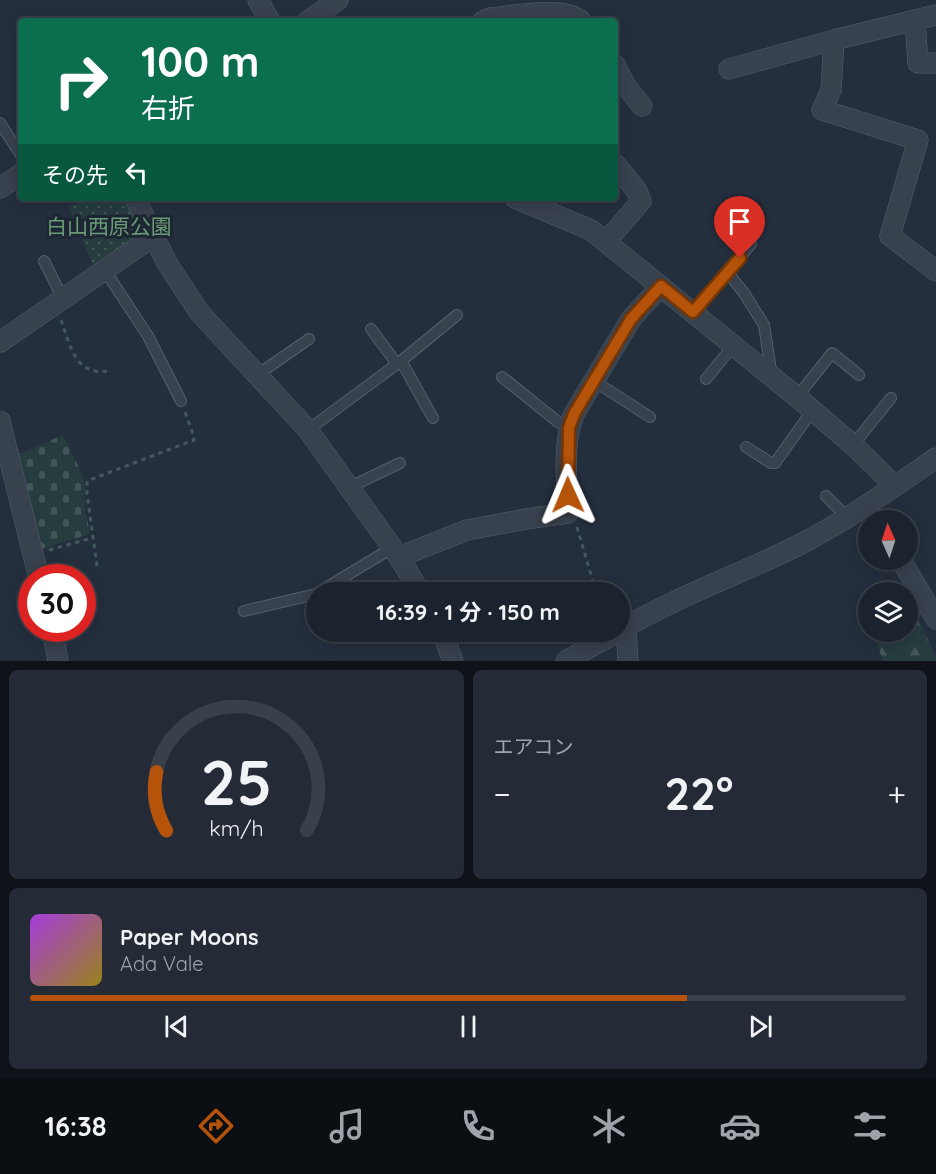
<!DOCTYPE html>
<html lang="ja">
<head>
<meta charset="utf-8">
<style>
	:root { --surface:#1b232e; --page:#242b36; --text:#f1f3f6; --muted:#a0a4aa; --line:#39404a; --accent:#b45309 }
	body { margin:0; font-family:Quicksand,"Noto Sans JP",sans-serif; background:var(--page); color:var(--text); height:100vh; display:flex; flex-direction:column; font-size:22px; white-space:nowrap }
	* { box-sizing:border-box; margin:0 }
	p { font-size:20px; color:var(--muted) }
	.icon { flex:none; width:33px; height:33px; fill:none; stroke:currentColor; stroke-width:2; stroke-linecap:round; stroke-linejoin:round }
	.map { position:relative; height:661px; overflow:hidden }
	.drawer { display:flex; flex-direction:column; gap:9px; padding:9px; background:#0f1319; flex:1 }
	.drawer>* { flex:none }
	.top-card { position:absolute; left:18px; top:18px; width:600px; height:183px; border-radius:6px; box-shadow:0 3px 15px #0003,0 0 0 2px var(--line); background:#0b6e4f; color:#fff; overflow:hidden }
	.needle { width:39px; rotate:357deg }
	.controls { position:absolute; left:858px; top:510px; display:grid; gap:12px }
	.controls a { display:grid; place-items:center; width:60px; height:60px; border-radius:50%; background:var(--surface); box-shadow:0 3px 15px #0003,0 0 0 2px var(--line); font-size:30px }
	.speed { position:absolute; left:18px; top:564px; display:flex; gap:12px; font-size:30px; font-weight:700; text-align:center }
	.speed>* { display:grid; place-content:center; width:78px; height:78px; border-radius:50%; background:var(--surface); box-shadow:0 3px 15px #0003,0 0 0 2px var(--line); line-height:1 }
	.speed .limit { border:9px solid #d22; background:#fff; color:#111 }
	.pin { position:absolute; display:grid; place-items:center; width:51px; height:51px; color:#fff; margin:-62px -26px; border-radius:50% 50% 50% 0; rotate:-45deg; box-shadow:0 0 6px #0007 }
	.pin .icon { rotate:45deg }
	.me { position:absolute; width:66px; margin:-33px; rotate:359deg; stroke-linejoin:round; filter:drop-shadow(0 0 4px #0008) }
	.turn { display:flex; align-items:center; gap:21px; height:126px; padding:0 24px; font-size:27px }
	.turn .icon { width:78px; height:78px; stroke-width:2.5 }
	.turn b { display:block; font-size:42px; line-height:51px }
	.then { display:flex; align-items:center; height:57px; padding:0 24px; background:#0003; gap:12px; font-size:22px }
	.big { font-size:45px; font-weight:700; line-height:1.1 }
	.drawer .card { flex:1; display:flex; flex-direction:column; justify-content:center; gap:9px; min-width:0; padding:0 21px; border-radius:9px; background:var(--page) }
	.drawer .dial { align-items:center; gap:0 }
	.dial svg { height:156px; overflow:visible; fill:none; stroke:var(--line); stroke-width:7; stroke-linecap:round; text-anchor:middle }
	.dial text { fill:var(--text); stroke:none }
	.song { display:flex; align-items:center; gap:18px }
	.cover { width:72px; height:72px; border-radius:9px; background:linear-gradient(135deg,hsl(280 70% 55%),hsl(50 70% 35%)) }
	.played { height:6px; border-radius:3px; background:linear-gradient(90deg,var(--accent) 75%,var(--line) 75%) }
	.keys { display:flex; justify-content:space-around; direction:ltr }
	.heat { display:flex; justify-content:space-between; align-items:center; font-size:33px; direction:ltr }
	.drawer .tiles { flex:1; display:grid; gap:9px; grid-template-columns:1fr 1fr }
	.card:last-child { grid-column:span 2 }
	.trip { position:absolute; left:306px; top:582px; width:324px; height:60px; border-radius:30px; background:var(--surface); box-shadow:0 3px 15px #0003,0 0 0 2px var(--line); font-weight:700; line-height:60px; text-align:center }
	.menu { display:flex; height:96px; justify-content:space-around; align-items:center; background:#0b0e12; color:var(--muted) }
	.menu .icon { width:42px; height:42px }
	.menu .current { color:var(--accent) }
	.menu b { font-size:27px; color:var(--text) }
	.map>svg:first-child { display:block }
</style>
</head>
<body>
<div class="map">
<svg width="936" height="661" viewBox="0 0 936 661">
	<defs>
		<pattern id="forest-firs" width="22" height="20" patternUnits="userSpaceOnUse" patternTransform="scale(1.5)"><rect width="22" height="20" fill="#263c3f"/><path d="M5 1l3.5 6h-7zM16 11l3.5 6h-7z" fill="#435659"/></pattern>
		<pattern id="cemetery-stones" width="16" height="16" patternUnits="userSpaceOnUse" patternTransform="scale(1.5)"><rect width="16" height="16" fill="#263c3f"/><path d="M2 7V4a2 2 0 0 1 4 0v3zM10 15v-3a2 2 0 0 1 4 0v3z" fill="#435659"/></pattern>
		<pattern id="park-dots" width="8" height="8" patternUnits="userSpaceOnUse" patternTransform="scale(1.5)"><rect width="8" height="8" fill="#263c3f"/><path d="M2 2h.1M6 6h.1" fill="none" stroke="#435659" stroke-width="1.8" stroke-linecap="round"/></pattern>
	</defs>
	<rect width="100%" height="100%" fill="#242f3e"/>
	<path fill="url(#forest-firs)" d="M 918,618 L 936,656 L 936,661 L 883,661 L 873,632 L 908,632 L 908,619 Z"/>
	<path fill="url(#cemetery-stones)" d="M 63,435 L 82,474 L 85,485 L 85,508 L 90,534 L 41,549 L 17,455 Z"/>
	<path fill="url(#park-dots)" d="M 90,198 L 128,198 L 146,237 L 95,269 L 68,207 Z"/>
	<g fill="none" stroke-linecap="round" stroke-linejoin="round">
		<g stroke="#565f6c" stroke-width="12">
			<path id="lane" d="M 0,123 L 21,155
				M 44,261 L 63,299
				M 104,269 L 148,336 L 181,401
				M 728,273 L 744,293 L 764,325 L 772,377
				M 693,312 L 751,244
				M 371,329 L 397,364
				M 401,361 L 433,418
				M 257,375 L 309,339
				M 502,377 L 558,422 L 569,428
				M 706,379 L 733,346
				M 594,381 L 650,417
				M 797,397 L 832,353 L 859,375
				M 308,430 L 401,361 L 457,315
				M 853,445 L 891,398
				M 746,447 L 771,463 L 775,463 L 812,411
				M 350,487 L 400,463
				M 826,496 L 847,517
				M 319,592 L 392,548
				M 244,611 L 316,594"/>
		</g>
		<g stroke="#565f6c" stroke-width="21">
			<path id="street" d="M 258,0 L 270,21
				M 915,20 L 918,63 L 936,63
				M 308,21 L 338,0
				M 483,21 L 490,18 C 513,16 564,5 581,21
				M 834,40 L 831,90 L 822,110 L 918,140 L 890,236 L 936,271
				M 615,65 L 625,85 L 642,106
				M 729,69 L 834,40 L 936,15
				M 0,188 L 21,174
				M 135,198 L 167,263 L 199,312 L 308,430 L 399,557 L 420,592
				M 515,198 L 591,230 L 797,397 L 853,445 L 895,486
				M 606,242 L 641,201 L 637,191 L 615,164
				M 0,342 L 154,236
				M 0,421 L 39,578
				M 399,557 L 467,530 L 526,519 L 568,513 C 567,482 562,444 574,414 L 631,319 L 661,286
				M 901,560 L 936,619
				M 626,626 L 628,661
				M 52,628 L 58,661
				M 620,630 C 676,597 738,575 797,546 C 846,521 891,489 936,458
				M 442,632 L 453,661
				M 566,661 L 617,632"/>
		</g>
		<path stroke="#44595c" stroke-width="3" stroke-dasharray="4.5 4.5" stroke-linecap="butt" d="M 61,320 C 70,345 75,376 108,371
			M 577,527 L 596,592
			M 49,550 L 92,538
			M 97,566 L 87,494 L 87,481 L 194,440 L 192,431 L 185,412"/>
		<use href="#lane" stroke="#38414e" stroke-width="10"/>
		<use href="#street" stroke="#38414e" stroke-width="20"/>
	</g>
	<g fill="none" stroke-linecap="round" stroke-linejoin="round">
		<g stroke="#753606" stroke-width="15">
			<path id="route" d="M 568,495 L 569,428 L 574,414 L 631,319 L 661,286 L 693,312 L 740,258"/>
		</g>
		<use href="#route" stroke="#b45309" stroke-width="10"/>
	</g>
	<g text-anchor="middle" stroke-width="6" stroke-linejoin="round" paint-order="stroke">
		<g font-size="21" fill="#6b9a76" stroke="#1d2633">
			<text x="109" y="234">白山西原公園</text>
		</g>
	</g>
</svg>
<div class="controls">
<a><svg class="needle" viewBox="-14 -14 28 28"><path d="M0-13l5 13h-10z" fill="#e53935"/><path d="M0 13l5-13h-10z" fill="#a0a4aa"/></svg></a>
<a><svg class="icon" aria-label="layers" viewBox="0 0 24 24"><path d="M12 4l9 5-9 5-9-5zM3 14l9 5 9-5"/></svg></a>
</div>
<div class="speed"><div class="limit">30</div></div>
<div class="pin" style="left:740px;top:258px;background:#d93025"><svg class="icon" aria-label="arrive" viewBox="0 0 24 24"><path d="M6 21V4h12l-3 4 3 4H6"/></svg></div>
<svg class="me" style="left:568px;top:495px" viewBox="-20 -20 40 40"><path d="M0-17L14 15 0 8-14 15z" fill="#b45309" stroke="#fff" stroke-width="4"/></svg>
<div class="trip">16:39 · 1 分 · 150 m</div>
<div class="top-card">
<div class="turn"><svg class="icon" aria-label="right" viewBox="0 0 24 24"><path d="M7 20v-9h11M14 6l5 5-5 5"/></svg><div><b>100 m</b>右折</div></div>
<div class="then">その先<svg class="icon" aria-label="left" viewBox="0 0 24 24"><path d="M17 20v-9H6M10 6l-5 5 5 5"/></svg></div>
</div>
</div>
<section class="drawer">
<div class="tiles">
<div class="card dial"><svg viewBox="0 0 100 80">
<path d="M14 69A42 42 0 1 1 86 69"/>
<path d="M14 69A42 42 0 0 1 9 39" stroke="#b45309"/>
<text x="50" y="56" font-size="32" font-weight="700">25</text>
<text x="50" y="72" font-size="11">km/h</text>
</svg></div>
<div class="card"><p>エアコン</p>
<div class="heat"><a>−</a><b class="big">22°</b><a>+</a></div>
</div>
<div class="card">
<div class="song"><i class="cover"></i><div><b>Paper Moons</b><p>Ada Vale</p></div></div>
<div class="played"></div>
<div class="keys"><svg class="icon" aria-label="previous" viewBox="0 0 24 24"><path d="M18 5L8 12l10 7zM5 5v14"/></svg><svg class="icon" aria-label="pause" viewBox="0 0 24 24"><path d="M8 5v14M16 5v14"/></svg><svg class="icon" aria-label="next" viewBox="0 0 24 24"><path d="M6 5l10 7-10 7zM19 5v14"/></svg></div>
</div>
</div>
</section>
<nav class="menu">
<b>16:38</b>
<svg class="icon current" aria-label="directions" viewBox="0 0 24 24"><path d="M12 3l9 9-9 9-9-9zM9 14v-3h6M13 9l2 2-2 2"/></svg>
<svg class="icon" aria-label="music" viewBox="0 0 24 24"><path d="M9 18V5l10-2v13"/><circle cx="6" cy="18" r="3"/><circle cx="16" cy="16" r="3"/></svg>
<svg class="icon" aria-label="phone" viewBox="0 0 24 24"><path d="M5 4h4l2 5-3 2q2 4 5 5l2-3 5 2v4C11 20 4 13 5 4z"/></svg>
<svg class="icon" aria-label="climate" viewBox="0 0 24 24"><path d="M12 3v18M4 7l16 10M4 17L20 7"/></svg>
<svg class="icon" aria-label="car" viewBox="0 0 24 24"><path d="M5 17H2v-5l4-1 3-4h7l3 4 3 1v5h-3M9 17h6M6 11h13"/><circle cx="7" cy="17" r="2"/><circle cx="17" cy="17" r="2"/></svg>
<svg class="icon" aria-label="filters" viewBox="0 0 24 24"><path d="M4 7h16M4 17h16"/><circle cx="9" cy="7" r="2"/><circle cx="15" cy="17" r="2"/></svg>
</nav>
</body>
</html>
